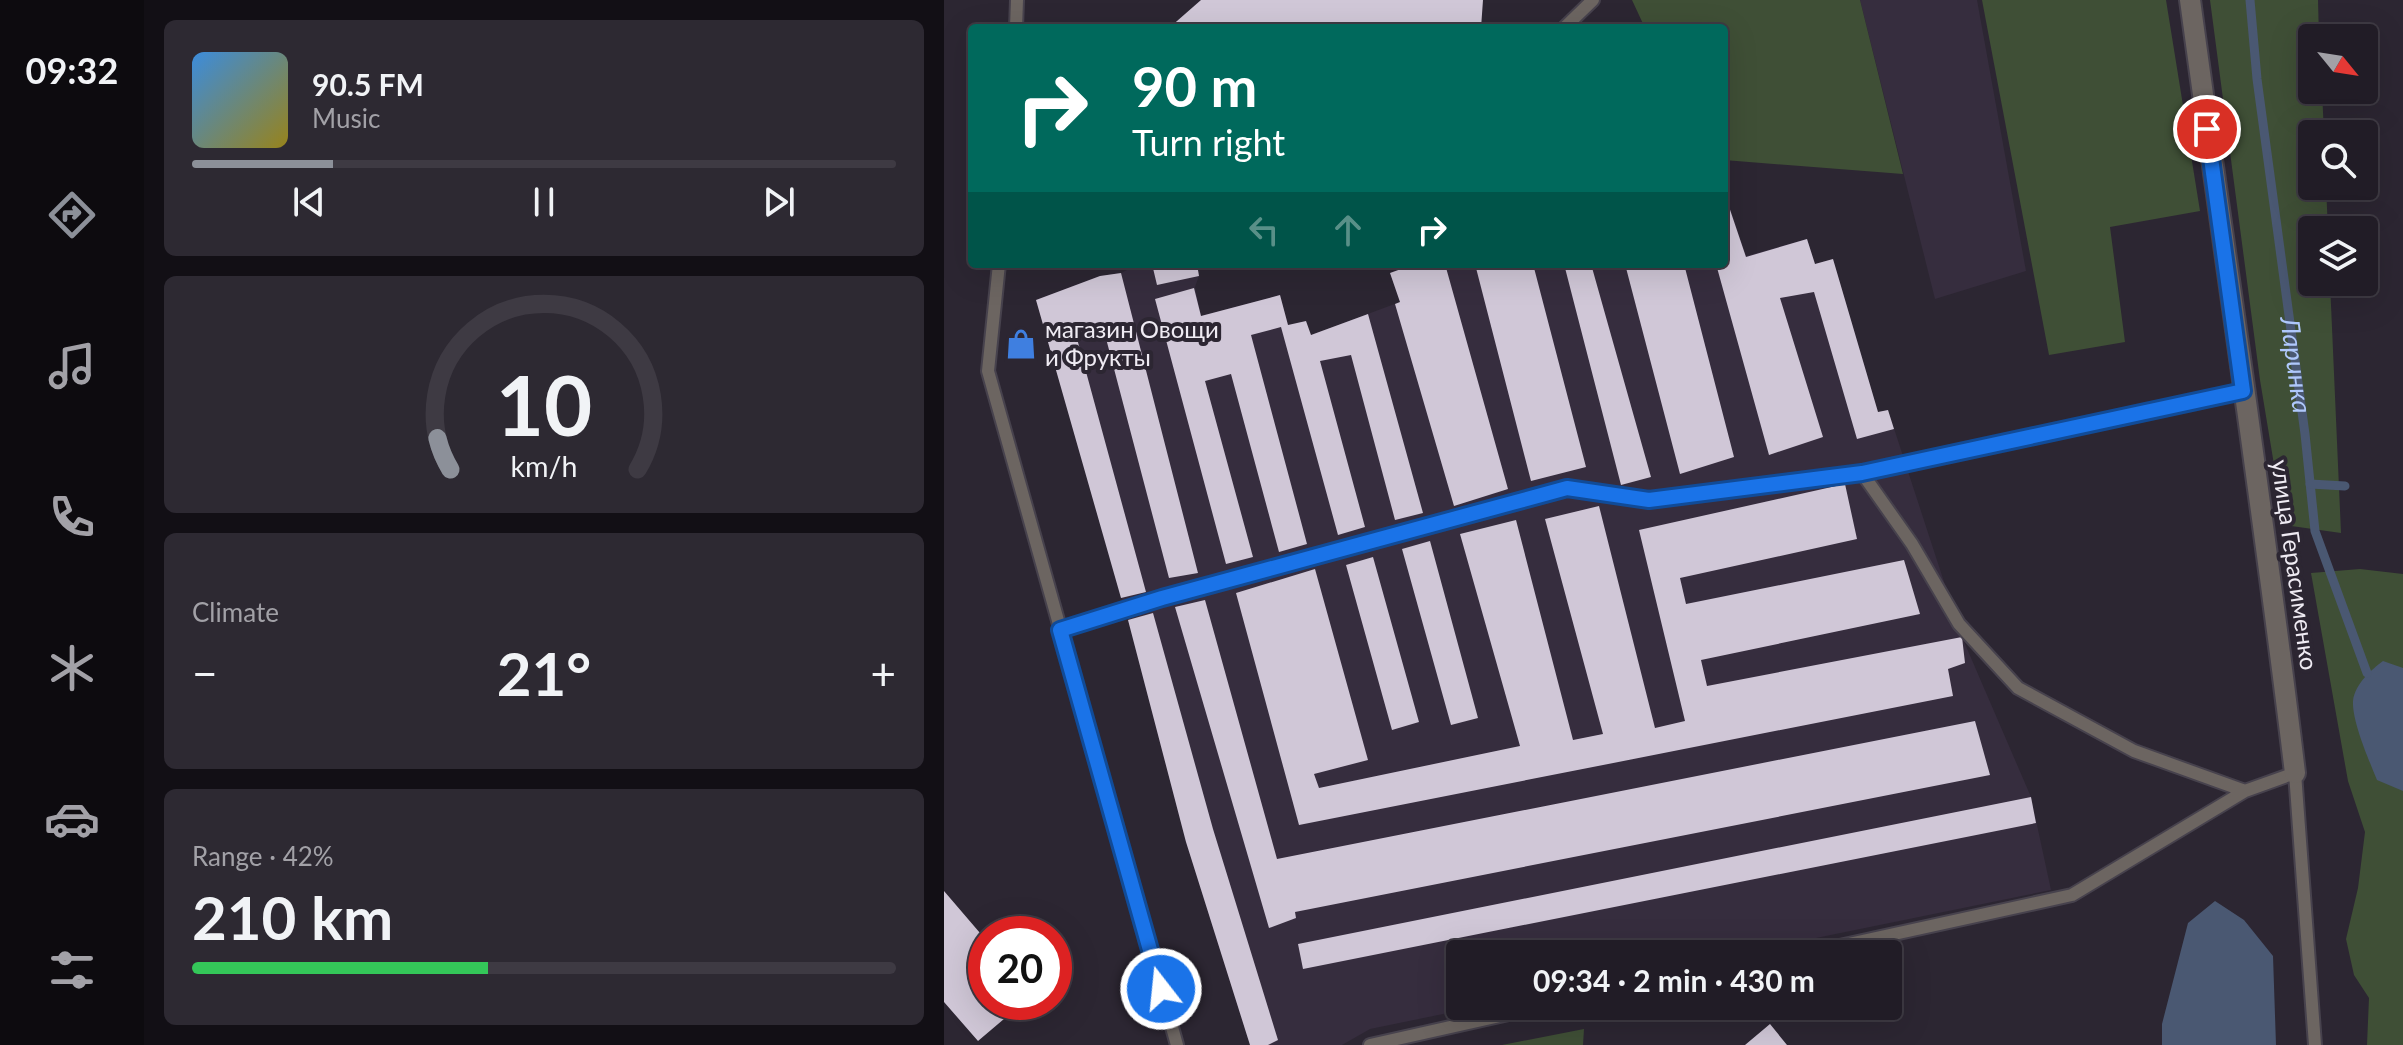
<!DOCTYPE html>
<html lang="en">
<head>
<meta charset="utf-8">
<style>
	:root { --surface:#211c26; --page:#2d2932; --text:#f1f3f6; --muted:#a2a1a7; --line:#3e3a43; --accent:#8c9099 }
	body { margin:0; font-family:Lato,sans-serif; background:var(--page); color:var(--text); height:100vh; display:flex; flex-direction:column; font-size:30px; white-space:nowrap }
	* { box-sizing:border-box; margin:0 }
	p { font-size:26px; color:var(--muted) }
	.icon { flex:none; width:44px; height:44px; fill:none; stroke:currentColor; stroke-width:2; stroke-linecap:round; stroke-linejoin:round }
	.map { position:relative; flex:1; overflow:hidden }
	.drawer { display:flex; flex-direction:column; gap:20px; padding:20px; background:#120f15; width:800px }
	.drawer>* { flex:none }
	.top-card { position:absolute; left:24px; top:24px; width:760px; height:244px; border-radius:8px; box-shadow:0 8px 32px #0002,0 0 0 2px var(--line); background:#00695c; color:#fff; overflow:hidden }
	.needle { width:52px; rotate:120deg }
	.buttons { position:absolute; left:1354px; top:24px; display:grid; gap:16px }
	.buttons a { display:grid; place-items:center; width:80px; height:80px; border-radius:8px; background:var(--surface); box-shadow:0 8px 32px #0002,0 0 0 2px var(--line); font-size:40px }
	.speed { position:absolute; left:24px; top:916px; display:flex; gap:16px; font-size:40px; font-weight:700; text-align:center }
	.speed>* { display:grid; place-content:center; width:104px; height:104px; border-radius:50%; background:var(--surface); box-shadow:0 8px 32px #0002,0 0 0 2px var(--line); line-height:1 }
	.speed .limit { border:12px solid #d22; background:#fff; color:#111 }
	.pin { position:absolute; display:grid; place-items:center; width:68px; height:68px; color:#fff; margin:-34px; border:4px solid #fff; border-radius:50%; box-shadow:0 2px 8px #0007 }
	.me { position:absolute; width:88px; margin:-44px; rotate:344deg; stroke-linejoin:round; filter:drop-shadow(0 0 6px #0008) }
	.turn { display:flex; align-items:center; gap:28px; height:168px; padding:0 32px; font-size:36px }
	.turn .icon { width:104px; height:104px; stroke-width:2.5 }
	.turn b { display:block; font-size:56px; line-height:68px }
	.lanes { display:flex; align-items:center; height:76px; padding:0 32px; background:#0003; justify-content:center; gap:40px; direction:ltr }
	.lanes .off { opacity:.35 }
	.big { font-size:60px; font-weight:700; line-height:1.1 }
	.drawer .tile { flex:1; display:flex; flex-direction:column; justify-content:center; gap:12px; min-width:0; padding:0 28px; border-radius:12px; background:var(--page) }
	.drawer .dial { align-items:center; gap:0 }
	.dial svg { height:208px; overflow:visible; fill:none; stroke:var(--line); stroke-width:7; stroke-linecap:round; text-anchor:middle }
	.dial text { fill:var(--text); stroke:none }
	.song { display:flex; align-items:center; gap:24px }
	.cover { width:96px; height:96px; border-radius:12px; background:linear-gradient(135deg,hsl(210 70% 55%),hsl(50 70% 35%)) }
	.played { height:8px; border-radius:4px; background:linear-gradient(90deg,var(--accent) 20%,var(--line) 20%) }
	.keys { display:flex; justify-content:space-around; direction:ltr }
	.heat { display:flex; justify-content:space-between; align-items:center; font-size:44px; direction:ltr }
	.charge { height:12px; border-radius:6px; background:linear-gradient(90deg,#34c759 42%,var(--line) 0) }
	.trip { position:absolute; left:502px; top:940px; width:456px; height:80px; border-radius:8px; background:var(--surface); box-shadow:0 8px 32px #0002,0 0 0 2px var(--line); font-weight:700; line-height:80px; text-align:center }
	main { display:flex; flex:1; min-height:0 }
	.dock { display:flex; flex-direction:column; width:144px; justify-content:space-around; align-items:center; background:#0d0b0f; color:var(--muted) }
	.dock .icon { width:56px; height:56px }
	.dock .active { color:var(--accent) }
	.dock b { font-size:36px; color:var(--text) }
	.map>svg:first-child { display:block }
</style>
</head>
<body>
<main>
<nav class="dock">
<b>09:32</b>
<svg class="icon active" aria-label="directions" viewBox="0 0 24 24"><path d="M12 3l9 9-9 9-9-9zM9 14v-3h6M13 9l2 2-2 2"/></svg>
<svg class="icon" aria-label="music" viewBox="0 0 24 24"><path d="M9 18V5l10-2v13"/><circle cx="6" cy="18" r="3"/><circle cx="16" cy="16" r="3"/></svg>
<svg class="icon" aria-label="phone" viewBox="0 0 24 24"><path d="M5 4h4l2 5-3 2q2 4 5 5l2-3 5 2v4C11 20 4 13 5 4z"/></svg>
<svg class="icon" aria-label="climate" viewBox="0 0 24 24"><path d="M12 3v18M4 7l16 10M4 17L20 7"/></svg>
<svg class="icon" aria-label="car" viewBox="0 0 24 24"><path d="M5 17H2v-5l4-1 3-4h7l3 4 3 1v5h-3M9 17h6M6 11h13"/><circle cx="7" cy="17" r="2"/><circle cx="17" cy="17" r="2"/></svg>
<svg class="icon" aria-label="filters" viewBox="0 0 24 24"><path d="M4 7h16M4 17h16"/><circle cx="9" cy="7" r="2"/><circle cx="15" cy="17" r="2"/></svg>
</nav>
<section class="drawer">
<div class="tile">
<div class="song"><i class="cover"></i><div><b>90.5 FM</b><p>Music</p></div></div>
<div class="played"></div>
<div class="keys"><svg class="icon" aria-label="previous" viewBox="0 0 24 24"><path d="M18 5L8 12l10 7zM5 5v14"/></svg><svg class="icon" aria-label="pause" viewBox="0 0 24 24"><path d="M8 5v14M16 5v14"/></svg><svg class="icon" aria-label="next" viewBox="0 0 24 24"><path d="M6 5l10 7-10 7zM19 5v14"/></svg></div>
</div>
<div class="tile dial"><svg viewBox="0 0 100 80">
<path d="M14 69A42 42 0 1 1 86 69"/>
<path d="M14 69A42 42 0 0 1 9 57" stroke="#8c9099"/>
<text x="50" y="56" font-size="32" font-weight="700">10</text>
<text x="50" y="72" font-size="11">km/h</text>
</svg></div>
<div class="tile"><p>Climate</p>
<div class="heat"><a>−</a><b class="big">21°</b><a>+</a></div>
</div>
<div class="tile"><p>Range · 42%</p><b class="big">210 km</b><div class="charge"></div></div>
</section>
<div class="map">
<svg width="1459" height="1045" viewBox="0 0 1459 1045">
	<rect width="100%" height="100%" fill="#2c2632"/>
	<path fill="#362d3e" d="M 916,0 L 1033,0 L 1082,271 L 991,299 Z
		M 781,193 L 802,256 L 863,239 L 871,264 L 889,259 L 934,412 L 944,410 L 1018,637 L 1087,797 L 1107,890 L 793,954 L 516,954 L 516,1006 L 538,1006 L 426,1029 L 398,1045 L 306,1045 L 242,842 L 184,620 L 92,300 L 156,276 L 177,273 L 195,264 L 253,264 L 255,276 L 251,287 L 257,316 L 336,295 L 344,325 L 367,335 L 456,302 L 446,273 L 470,264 L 780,264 Z"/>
	<path fill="#3f4f36" d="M 688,0 L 916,0 L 959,174 L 780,160 L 780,28 L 701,28 Z
		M 1038,0 L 1222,0 L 1256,211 L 1166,227 L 1181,342 L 1105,355 Z
		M 1266,0 L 1374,0 L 1375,38 L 1368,38 L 1368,90 L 1378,90 L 1380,134 L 1368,134 L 1368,186 L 1382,186 L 1384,230 L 1368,230 L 1368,282 L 1386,282 L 1397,533 L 1340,525 L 1316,380 Z
		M 1416,569 L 1459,574 L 1459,1045 L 1423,1045 L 1425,998 L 1410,975 L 1402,939 L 1414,888 L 1421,832 L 1404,781 L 1367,573 Z
		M 640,1029 L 639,1045 L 558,1045 Z"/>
	<path fill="#4a5872" d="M 1439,661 L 1459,668 L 1459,791 L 1433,780 C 1425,760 1408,722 1409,701 C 1411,684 1427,670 1439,661 Z
		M 1271,901 L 1300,920 L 1329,956 L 1332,1045 L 1218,1045 L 1218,1024 L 1244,923 Z"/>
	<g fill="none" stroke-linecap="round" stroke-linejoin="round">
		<g stroke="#4a5872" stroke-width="9">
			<path id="s1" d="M 1306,0 L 1313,79 L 1361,434 L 1371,531 L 1423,673"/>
			<path d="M 1366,484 L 1401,486"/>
		</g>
	</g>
	<path fill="#d0c7d7" d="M 257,0 L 539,0 L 537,28 L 225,28 Z
		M 780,192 L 802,257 L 863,239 L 871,264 L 889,259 L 934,412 L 944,410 L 950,429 L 913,439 L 870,292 L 836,298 L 879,437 L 825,455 L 772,264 L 780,264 Z
		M 208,264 L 253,264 L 255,276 L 213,285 Z
		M 471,264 L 501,264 L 564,489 L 510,506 L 451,304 L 456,302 L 446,273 Z
		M 531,264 L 589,264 L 642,467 L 587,481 Z
		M 620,264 L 647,264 L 707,477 L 677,485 Z
		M 681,264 L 740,264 L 790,457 L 736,474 Z
		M 177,273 L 254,573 L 225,578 L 159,327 L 132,335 L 202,592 L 177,598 L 92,300 L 156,276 Z
		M 250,288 L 257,316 L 336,295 L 344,325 L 362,321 L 367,335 L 424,314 L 479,513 L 451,520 L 407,355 L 376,361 L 421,527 L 394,535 L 337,327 L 307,335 L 363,544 L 335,552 L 287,374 L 261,381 L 309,557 L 282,564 L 211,299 Z
		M 901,484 L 913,539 L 736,578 L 742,604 L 960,560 L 976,614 L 757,660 L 763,686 L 1018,637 L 1021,663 L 1004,669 L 1009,696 L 355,825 L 292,593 L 371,569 L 424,760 L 370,774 L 375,788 L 576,746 L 516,534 L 572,520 L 629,740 L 659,734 L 601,519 L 655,506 L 711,728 L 741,721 L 695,530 Z
		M 486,541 L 534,718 L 507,725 L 458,549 Z
		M 429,557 L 475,722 L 448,730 L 402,565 Z
		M 261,600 L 333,859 L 1031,721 L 1046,775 L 351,912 L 352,918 L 325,928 L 231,607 Z
		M 209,613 L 269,829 L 334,1040 L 324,1045 L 306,1045 L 242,842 L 184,620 Z
		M 1087,797 L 1092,823 L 359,969 L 354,944 Z
		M 0,891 L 42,940 L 42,1002 L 80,1002 L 34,1041 L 0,1002 Z
		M 826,1024 L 843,1045 L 801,1045 Z"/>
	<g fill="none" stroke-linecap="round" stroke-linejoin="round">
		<g stroke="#47424d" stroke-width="16">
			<path id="lane" d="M 72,28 L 73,0
				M 620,28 L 649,0
				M 55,264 L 44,371 L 233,1045
				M 918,473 L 968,544 L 1015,624 L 1074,688 L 1190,751 L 1301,791
				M 116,630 L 218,598 L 623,488 L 705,500 L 918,473 L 1299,391
				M 859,954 L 1128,895 L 1301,791 L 1351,773 L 1371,1045
				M 426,1045 L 600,1006"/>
		</g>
		<g stroke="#47424d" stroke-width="24">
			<path id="street" d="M 1246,0 C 1281,258 1320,515 1351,773"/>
		</g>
		<use href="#lane" stroke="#6c6561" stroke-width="12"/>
		<use href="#street" stroke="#6c6561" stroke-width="20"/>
	</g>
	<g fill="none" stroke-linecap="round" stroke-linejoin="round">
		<g stroke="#114b97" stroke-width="20">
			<path id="route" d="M 217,989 L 116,630 L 218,598 L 623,488 L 705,500 L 918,473 L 1299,391 L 1263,129"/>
		</g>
		<use href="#route" stroke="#1a73e8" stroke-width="14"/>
	</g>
	<defs>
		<g id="shop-bare" transform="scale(2.4)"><path d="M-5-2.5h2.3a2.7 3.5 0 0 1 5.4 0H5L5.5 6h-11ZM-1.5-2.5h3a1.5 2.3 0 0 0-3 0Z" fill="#3f7fe0" stroke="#2c2632" stroke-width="2.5" paint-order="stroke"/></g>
	</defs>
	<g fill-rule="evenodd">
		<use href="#shop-bare" x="77" y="344"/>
	</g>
	<g text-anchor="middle" stroke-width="8" stroke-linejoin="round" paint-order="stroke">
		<g font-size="24" fill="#efebf3" stroke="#2c2632" text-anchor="start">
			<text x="101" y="338">магазин Овощи<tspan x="101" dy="28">и Фрукты</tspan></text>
		</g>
		<g font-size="24" fill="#efebf3" stroke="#2c2632">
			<text transform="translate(1350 565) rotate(82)" y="8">улица Герасименко</text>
		</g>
		<g font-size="26" font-style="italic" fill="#afc8fb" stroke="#2c2632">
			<text dy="9" stroke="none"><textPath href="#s1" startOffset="368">Ларинка</textPath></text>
		</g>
	</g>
</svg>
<div class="buttons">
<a><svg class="needle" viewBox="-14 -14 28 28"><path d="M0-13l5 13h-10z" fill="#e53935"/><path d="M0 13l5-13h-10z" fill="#a2a1a7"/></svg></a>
<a><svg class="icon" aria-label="search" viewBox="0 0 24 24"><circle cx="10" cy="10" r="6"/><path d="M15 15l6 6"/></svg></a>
<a><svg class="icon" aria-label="layers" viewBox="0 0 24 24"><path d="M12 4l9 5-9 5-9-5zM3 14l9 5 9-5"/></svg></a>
</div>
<div class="speed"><div class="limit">20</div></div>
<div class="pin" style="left:1263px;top:129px;background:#d93025"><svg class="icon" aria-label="arrive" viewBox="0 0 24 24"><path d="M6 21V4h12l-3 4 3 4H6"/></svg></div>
<svg class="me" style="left:217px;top:989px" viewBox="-20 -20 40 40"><circle r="17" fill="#1a73e8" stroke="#fff" stroke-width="3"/><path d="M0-11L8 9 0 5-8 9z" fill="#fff"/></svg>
<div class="trip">09:34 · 2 min · 430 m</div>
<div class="top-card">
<div class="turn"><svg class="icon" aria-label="right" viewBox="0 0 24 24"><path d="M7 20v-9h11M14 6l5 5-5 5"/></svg><div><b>90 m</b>Turn right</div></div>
<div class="lanes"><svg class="icon off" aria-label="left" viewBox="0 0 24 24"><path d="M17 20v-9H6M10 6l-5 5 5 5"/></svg><svg class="icon off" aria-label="ahead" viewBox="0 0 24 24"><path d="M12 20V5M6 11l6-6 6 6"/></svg><svg class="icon" aria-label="right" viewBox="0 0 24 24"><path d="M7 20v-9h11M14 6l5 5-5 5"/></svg></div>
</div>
</div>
</main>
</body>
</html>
